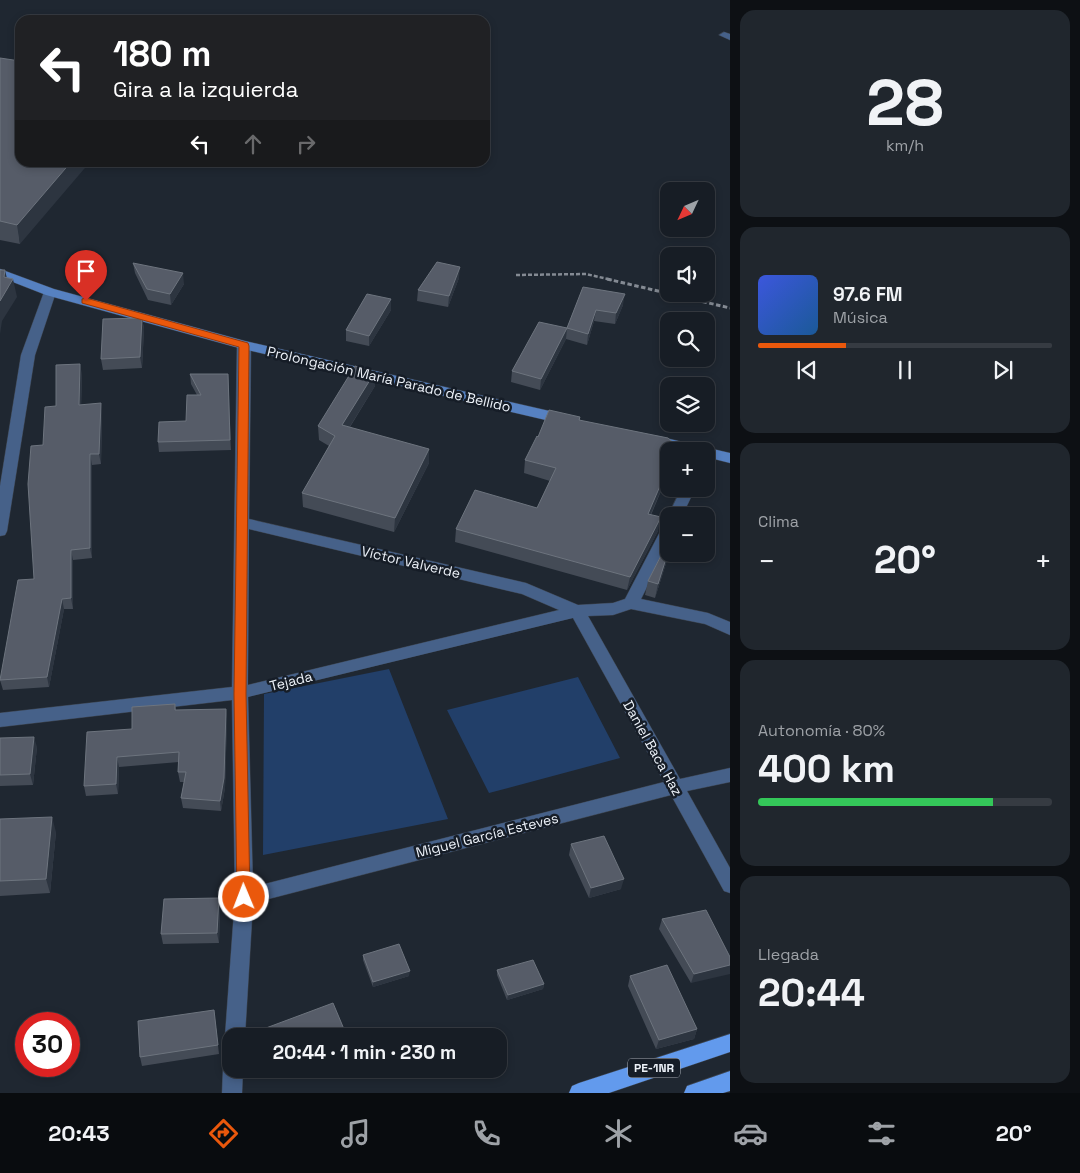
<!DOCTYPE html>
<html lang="es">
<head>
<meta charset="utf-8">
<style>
	:root { --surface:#171d25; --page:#20262d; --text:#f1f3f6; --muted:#9ea2a7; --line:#363b42; --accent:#ea580c }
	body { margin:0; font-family:"Space Grotesk",sans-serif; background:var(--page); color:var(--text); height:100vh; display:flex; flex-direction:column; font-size:19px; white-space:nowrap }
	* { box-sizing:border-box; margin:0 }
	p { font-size:16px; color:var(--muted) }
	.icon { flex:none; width:28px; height:28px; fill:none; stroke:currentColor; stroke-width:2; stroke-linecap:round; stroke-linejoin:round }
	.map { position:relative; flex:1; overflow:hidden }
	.sheet { display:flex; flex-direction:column; gap:10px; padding:10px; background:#0d1014; width:350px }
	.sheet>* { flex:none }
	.banner { position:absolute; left:15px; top:15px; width:475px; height:152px; border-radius:15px; box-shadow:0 2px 8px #0003,0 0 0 1px var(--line); background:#202124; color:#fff; overflow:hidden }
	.needle { width:32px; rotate:226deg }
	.buttons { position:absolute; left:660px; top:182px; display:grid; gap:10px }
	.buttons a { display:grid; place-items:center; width:55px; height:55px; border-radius:10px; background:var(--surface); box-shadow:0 2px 8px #0003,0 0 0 1px var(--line); font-size:25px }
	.speed { position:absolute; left:15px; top:1012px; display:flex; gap:10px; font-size:25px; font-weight:700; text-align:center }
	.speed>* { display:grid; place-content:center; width:65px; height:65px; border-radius:50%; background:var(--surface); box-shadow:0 2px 8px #0003,0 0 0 1px var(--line); line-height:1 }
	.speed .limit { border:8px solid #d22; background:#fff; color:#111 }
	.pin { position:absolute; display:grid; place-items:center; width:42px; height:42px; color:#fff; margin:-51px -21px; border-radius:50% 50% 50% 0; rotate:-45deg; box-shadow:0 0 5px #0007 }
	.pin .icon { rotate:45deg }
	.me { position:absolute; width:55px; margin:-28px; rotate:359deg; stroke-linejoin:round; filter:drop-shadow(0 0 4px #0008) }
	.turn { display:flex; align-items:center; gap:18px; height:105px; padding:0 15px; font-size:22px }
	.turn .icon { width:65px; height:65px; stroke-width:2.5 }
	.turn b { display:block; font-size:35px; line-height:42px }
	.lanes { display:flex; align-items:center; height:48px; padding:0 15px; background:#0003; justify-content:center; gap:25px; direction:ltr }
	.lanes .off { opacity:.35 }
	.big { font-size:38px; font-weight:700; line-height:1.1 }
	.sheet .tile { flex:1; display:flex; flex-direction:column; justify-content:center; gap:8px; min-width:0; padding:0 18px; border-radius:15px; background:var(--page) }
	.sheet .dial { align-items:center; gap:0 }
	.dial b { font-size:65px; line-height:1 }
	.song { display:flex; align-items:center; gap:15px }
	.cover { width:60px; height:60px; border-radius:8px; background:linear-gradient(135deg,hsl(230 70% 55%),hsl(210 70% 35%)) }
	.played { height:5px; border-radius:2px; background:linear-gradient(90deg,var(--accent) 30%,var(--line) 30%) }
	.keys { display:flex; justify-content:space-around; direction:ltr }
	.heat { display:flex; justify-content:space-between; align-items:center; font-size:28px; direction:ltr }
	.charge { height:8px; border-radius:4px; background:linear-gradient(90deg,#34c759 80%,var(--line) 0) }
	.trip { position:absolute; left:222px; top:1028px; width:285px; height:50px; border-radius:15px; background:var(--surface); box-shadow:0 2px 8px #0003,0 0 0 1px var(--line); font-weight:700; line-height:50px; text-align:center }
	.tabs { display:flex; height:80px; justify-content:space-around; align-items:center; background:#090c0f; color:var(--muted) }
	.tabs .icon { width:35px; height:35px }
	.tabs .active { color:var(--accent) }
	.tabs b { font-size:22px; color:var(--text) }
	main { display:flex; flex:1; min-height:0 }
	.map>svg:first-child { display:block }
</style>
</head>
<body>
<main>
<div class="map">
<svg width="730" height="1093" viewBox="0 0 730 1093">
	<rect width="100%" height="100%" fill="#1f2731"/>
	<path fill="#223f69" d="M 389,669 L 448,819 L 263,855 L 264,694 Z
		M 578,677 L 620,758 L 489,793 L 447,710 Z"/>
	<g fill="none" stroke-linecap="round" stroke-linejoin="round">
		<g stroke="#3c434d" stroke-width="1">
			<path id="street" d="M 724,32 L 730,34 L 730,40 L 719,35 Z
				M 50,288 L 56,292 L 35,355 L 7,531 L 5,535 L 0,536 L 0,486 L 21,355 L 44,292 Z
				M 244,341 L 251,345 L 249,519 L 526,583 L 578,605 L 613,603 L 625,599 L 662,528 L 664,524 L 669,523 L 669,543 L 641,599 L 708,613 L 730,622 L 730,635 L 705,624 L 631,609 L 613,615 L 588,616 L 680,779 L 730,768 L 730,782 L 687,791 L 730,868 L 730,893 L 724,891 L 671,795 L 253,903 L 245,1036 L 231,1036 L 231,1044 L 228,1043 L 225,1036 L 235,897 L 232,700 L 0,727 L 0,713 L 232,687 L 237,345 ZM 249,529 L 522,594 L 559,610 L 248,685 ZM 573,618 L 664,782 L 253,887 L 248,697 Z
				M 681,489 L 695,489 L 682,516 L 669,516 L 669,518 L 668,516 Z
				M 231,1060 L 231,1069 L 243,1069 L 242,1093 L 222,1093 L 223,1069 L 226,1062 Z"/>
		</g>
		<g stroke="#3c434d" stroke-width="1">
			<path id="secondary" d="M 0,269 L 54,289 L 245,341 L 567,415 L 572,417 L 574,420 L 572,423 L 567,425 L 239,348 L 46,295 L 0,277 Z
				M 657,436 L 730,453 L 730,463 L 706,457 L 706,451 L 681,451 L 652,444 L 650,441 L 652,438 Z"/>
		</g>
		<g stroke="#3c434d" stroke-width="1">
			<path id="primary" d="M 730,1034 L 730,1052 L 609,1093 L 569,1093 L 572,1086 L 579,1083 Z
				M 730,1071 L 730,1091 L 723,1093 L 684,1093 L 687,1086 Z"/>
		</g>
		<path stroke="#848a93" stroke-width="2.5" stroke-dasharray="4 2" stroke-linecap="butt" d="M 516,275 L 586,274 L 612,280"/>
		<path stroke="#848a93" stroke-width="3" stroke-dasharray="4.5 2.5" stroke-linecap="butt" d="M 607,279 L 730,308"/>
		<use href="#street" fill="#466189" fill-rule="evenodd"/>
		<use href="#secondary" fill="#5681c1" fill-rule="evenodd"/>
		<use href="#primary" fill="#629aed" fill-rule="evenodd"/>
	</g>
	<path fill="#444b56" d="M 0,58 L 20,244 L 0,240 Z
		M 133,263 L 184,284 L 171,305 L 148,300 L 135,273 Z
		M 459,278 L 448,307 L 417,301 L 418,290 Z
		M 583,287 L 623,305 L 615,324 L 594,321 L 587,345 L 566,339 L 540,390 L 511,382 L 512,371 L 567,328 Z
		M 391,299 L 391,310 L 369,346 L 346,341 L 346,330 Z
		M 142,318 L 144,329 L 142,368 L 103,370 L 101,359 Z
		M 375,372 L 375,386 L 350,427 L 429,463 L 394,532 L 303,507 L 302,493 L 329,446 L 319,440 L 318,426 Z
		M 82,374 L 81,405 L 102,414 L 101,464 L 92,465 L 92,558 L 73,560 L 73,609 L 64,609 L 49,687 L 3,690 L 0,680 L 34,579 L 43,445 L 56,406 Z
		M 190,374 L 228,374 L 231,450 L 159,452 L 158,442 L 186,421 L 197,395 L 191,384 Z
		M 580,417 L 580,420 L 669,451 L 669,472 L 651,515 L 658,531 L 627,590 L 455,542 L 456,529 L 537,508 L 550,481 L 524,473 L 525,460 L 538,437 Z
		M 669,540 L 669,554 L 655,598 L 645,595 L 648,581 Z
		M 175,704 L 176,710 L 226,709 L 227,719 L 225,788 L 221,811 L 183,808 L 181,798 L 184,782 L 180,782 L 178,772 L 179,762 L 119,767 L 118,794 L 86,796 L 84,786 L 132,729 Z
		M 0,738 L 37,747 L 33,785 L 0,786 Z
		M 0,819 L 56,832 L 50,893 L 0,896 Z
		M 571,844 L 621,889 L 589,898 L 569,855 Z
		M 220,908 L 219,943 L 163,944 L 161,934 Z
		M 662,919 L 730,957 L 691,983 L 659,929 Z
		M 363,955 L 409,976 L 373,987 L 363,960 Z
		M 497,970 L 544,984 L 543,989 L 507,1000 L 497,975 Z
		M 630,976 L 697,1029 L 694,1039 L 656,1049 L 628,986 Z
		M 214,1010 L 219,1054 L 142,1066 L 140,1057 Z"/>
	<path fill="#2d3540" d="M 71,162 L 90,162 L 20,244 L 17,225 Z
		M 460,267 L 459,278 L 448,307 L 449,296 Z
		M 5,270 L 9,287 L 13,279 L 17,297 L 2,321 L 0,334 L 0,301 Z
		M 183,273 L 184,284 L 171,305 L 170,294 Z
		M 625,294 L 623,305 L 615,324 L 616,313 Z
		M 391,299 L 391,310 L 369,346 L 369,336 Z
		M 596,310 L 594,321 L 587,345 L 588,334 Z
		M 142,318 L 144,329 L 142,368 L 140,357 Z
		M 567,328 L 566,339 L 540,390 L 541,379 Z
		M 80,364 L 82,374 L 81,415 L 79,405 Z
		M 375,372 L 375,386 L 342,439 L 342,425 Z
		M 228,374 L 229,384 L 231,450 L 230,440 Z
		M 101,403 L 102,414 L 101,464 L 99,454 Z
		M 429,449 L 429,463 L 394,532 L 395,518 Z
		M 90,454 L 92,465 L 92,558 L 90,548 Z
		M 669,465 L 669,472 L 645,527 L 648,514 Z
		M 661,517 L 658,531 L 627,590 L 630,577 Z
		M 669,549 L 669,554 L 655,598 L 658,584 Z
		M 71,550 L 73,560 L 73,609 L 71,598 Z
		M 62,599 L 64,609 L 49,687 L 47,677 Z
		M 226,709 L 227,719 L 225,788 L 221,811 L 220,801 Z
		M 34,737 L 37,747 L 33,785 L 30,774 Z
		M 117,757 L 119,767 L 118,794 L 116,784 Z
		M 52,817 L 56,832 L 50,893 L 46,879 Z
		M 624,879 L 621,889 L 589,898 L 591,888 Z
		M 219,898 L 220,908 L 219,943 L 217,933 Z
		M 730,965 L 730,974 L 691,983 L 694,974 Z
		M 410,971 L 409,976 L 373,987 L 373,982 Z
		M 544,984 L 543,989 L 507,1000 L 508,995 Z
		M 697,1029 L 694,1039 L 656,1049 L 659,1040 Z"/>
	<path fill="#565c68" stroke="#6d747e" d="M 0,58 L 20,61 L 20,162 L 71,162 L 17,225 L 0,221 Z
		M 437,262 L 460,267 L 449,296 L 418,290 Z
		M 133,263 L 183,273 L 170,294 L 147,289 Z
		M 0,270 L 5,270 L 4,277 L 13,279 L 0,301 Z
		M 583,287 L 625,294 L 616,313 L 596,310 L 588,334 L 567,328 Z
		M 367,294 L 391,299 L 369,336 L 346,330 Z
		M 142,318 L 140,357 L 101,359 L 103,319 Z
		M 539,322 L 567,328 L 541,379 L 512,371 Z
		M 80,364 L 79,405 L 101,403 L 99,454 L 90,454 L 90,548 L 71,550 L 71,598 L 62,599 L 47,677 L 0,680 L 18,580 L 34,579 L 28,484 L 31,446 L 43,445 L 45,407 L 56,406 L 56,365 Z
		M 355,366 L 375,372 L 342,425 L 429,449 L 395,518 L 302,493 L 335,436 L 318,426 Z
		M 190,374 L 228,374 L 230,440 L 158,442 L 159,422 L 186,421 L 187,395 L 201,395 Z
		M 549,410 L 580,417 L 579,420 L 668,438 L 677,446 L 675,451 L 669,451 L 669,465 L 648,514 L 661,517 L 630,577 L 456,529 L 475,490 L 537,508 L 556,468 L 525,460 L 537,436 L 538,437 Z
		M 669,540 L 669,549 L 658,584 L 648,581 Z
		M 175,704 L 175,710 L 226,709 L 224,778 L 220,801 L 181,798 L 186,772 L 178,772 L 179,752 L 117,757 L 116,784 L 84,786 L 87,732 L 132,729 L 132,707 Z
		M 34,737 L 30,774 L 0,775 L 0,738 Z
		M 52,817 L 46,879 L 0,881 L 0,819 Z
		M 604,836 L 624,879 L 591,888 L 571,844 Z
		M 219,898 L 217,933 L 161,934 L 164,899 Z
		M 706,910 L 730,957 L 730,965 L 694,974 L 662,919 Z
		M 399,944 L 410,971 L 373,982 L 363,955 Z
		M 533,960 L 544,984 L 508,995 L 497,970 Z
		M 667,965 L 697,1029 L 659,1040 L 630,976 Z
		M 333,1003 L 346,1034 L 340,1036 L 269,1036 L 266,1028 Z
		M 214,1010 L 218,1045 L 140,1057 L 138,1021 Z"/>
	<path fill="#ea580c" stroke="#983908" d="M 86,298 L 248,343 L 249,346 L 246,694 L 250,897 L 248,901 L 244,903 L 239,901 L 237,897 L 234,694 L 239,347 L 82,303 L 82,299 Z"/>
	<g text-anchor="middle" stroke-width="5" stroke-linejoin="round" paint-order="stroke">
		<rect fill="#161d27" stroke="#acb1b9" stroke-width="1" x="628" y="1058.5" width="52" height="19" rx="4"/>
		<g font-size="12" font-weight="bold" fill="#ecf1f8">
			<text x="654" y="1072">PE-1NR</text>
		</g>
		<g font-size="14" fill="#ecf1f8" stroke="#161d27">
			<text transform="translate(389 379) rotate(13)" y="5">Prolongación María Parado de Bellido</text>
			<text transform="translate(411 562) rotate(13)" y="5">Víctor Valverde</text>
			<text transform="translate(291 681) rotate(-14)" y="5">Tejada</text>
			<text transform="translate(653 748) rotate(61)" y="5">Daniel Baca Haz</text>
			<text transform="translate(487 835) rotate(-14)" y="5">Miguel García Esteves</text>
		</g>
	</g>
</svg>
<div class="buttons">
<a><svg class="needle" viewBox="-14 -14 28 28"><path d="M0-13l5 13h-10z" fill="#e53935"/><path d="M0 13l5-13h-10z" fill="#9ea2a7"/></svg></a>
<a><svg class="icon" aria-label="sound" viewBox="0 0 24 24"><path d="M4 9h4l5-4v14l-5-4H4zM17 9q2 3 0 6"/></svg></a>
<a><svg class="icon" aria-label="search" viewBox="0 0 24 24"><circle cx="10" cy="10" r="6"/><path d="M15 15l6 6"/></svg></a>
<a><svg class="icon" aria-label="layers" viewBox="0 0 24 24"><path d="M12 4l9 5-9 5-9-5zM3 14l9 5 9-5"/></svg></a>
<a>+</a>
<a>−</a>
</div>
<div class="speed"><div class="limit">30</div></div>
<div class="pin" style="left:86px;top:301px;background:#d93025"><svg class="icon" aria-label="arrive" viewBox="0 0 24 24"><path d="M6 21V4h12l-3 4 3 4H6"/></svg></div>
<svg class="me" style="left:244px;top:897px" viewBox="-20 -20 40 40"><circle r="17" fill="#ea580c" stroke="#fff" stroke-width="3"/><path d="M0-11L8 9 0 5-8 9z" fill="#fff"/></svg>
<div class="trip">20:44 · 1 min · 230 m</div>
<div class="banner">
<div class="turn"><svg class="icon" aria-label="left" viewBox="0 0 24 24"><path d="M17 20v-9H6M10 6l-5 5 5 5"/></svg><div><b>180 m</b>Gira a la izquierda</div></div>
<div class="lanes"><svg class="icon" aria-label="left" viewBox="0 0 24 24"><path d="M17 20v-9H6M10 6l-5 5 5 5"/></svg><svg class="icon off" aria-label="ahead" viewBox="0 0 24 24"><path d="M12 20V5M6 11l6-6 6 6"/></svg><svg class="icon off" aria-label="right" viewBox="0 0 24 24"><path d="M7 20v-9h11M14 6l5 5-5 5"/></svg></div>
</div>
</div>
<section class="sheet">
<div class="tile dial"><b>28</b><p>km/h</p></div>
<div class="tile">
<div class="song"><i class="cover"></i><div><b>97.6 FM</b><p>Música</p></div></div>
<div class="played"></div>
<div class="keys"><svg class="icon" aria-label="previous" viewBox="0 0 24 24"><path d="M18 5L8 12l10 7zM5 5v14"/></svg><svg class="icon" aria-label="pause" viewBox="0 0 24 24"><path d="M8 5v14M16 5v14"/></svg><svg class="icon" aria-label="next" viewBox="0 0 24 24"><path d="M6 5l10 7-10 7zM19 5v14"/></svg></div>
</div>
<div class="tile"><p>Clima</p>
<div class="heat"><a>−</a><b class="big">20°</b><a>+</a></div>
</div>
<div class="tile"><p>Autonomía · 80%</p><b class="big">400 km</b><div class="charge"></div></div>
<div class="tile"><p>Llegada</p><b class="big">20:44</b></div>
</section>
</main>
<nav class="tabs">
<b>20:43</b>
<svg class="icon active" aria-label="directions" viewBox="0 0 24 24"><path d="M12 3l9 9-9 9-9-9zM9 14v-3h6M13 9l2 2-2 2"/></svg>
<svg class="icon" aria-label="music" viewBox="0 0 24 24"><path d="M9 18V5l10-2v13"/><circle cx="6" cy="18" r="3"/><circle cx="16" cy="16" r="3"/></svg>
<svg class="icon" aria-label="phone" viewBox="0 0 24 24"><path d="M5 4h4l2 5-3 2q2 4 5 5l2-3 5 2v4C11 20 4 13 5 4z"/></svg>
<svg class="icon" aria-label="climate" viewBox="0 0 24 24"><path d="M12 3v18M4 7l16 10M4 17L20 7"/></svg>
<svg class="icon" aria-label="car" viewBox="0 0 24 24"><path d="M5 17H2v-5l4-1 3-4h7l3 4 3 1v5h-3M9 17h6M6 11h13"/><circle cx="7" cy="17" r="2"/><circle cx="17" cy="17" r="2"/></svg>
<svg class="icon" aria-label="filters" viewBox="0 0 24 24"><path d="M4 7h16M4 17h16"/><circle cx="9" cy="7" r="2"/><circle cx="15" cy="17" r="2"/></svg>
<b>20°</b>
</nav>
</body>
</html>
